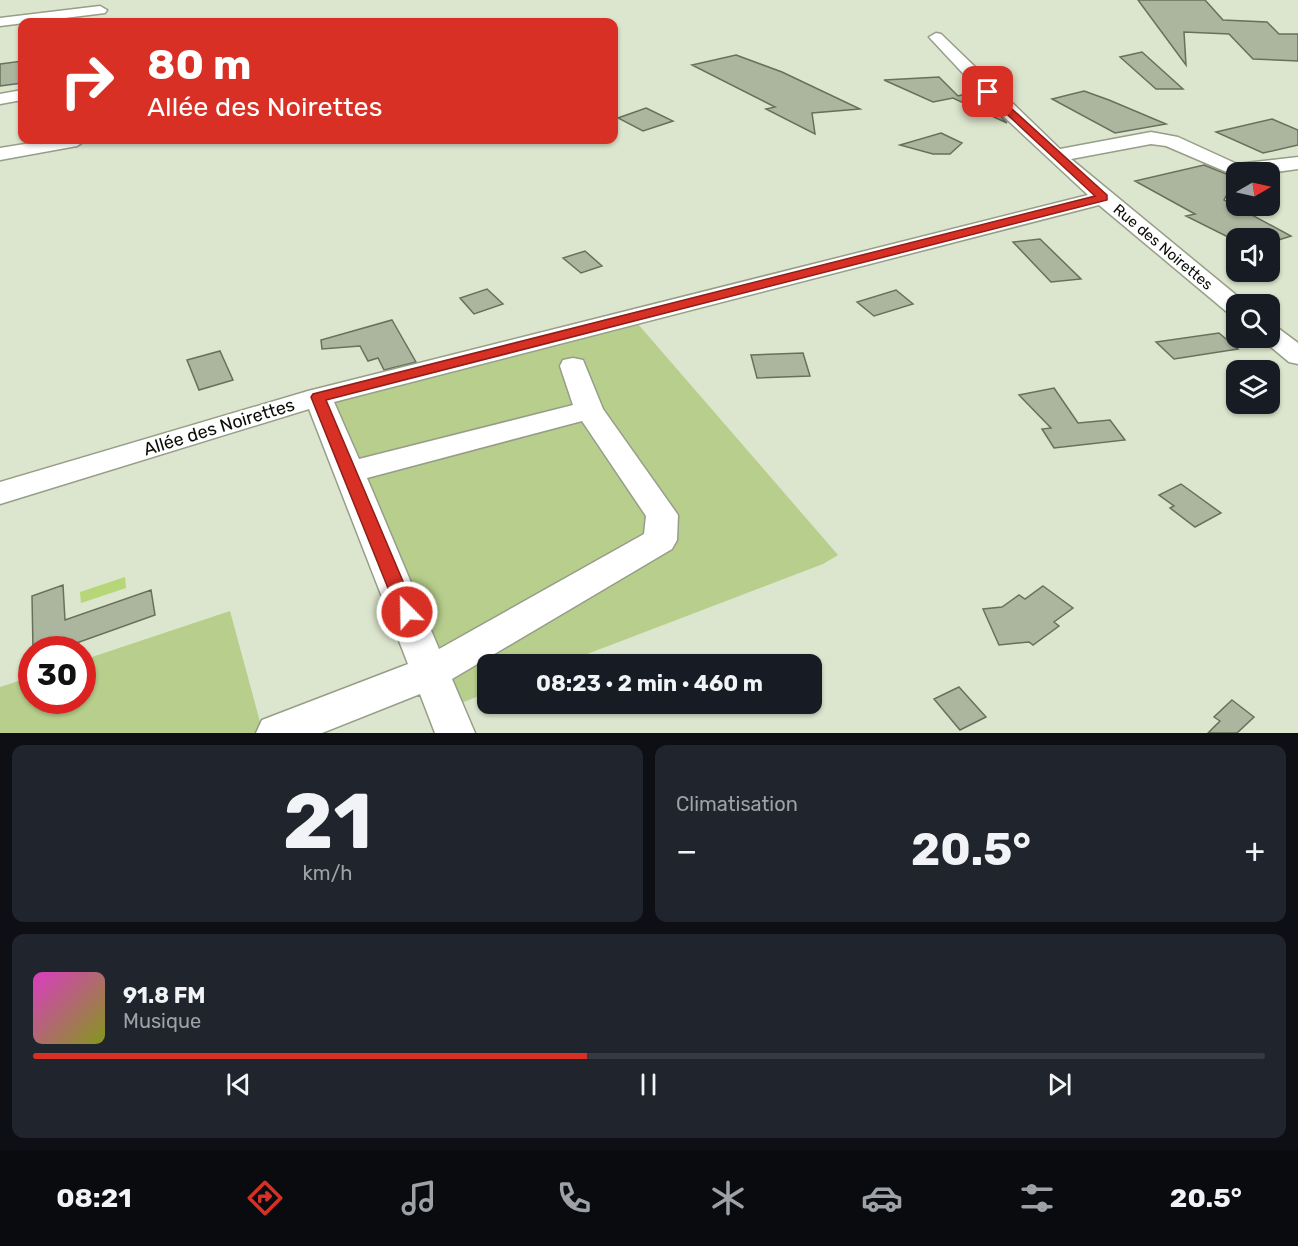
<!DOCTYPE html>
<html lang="fr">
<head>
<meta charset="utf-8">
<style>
	:root { --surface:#171b24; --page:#20242c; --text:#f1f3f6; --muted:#9ea1a6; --line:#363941; --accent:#d93025 }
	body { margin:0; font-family:Rubik,sans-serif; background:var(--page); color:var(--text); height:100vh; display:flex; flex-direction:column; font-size:22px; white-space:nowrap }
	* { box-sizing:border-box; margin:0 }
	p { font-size:20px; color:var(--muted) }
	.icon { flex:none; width:33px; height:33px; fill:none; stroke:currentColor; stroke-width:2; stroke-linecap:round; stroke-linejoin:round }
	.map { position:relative; height:733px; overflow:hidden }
	.panel { display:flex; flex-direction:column; gap:12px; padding:12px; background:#0d0f14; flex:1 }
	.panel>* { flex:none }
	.hud { position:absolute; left:18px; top:18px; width:600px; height:126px; border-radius:12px; box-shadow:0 2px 4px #0004; background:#d93025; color:#fff; overflow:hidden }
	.needle { width:39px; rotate:81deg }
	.tools { position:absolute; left:1226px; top:162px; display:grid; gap:12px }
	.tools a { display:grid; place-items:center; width:54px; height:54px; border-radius:12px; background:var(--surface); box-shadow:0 2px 4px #0004; font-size:30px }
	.speed { position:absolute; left:18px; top:636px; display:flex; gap:12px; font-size:30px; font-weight:700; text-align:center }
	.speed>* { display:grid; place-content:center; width:78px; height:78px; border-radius:50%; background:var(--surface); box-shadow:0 2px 4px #0004; line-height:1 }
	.speed .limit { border:9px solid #d22; background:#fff; color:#111 }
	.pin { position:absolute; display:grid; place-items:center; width:51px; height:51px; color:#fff; margin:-26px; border-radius:12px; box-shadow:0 3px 9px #0006 }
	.me { position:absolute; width:66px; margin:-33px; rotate:337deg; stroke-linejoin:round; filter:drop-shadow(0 0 4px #0008) }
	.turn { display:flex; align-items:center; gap:21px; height:126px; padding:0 30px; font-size:27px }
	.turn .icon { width:78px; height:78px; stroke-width:2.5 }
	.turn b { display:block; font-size:42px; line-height:51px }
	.big { font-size:45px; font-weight:700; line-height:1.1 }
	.panel .widget { flex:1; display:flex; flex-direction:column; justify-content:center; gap:9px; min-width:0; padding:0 21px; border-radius:12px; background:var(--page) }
	.panel .dial { align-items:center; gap:0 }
	.dial b { font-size:78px; line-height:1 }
	.song { display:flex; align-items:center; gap:18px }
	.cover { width:72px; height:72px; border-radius:9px; background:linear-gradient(135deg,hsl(310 70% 55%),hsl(70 70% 35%)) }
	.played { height:6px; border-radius:3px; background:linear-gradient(90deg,var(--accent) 45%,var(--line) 45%) }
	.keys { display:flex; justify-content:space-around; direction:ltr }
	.heat { display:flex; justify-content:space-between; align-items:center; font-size:33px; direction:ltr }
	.panel .tiles { flex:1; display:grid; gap:12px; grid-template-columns:1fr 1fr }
	.widget:last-child { grid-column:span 2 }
	.trip { position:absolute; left:477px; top:654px; width:345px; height:60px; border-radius:12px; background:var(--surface); box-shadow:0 2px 4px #0004; font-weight:700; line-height:60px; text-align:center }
	.tabs { display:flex; height:96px; justify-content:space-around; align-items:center; background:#090b0e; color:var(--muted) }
	.tabs .icon { width:42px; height:42px }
	.tabs .selected { color:var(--accent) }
	.tabs b { font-size:27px; color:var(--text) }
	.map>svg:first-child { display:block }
</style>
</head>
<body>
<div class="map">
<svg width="1298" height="733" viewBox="0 0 1298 733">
	<rect width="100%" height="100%" fill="#dce5cd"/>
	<path fill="#b7ce8c" d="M 637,323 L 838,555 L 823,564 L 561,664 L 488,664 L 487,693 L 430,715 L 309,405 Z
		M 230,611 L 263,733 L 0,733 L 0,687 L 31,677 L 32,700 L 82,700 L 83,660 Z"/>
	<path fill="#b6d678" d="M 125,577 L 126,588 L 81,603 L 80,592 Z"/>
	<path fill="#acb59e" stroke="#68705b" stroke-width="1.5" d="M 1138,0 L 1205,0 L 1223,20 L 1267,22 L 1279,34 L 1298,34 L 1298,61 L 1253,59 L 1229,34 L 1184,32 L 1186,65 Z
		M 1142,52 L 1183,89 L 1156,89 L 1120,57 Z
		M 736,55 L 782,72 L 860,109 L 812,113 L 815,134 L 766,109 L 775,107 L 692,65 Z
		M 22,61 L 22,83 L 0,86 L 0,64 Z
		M 939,77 L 958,96 L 976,91 L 1007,123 L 953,98 L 933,102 L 884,80 Z
		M 1084,91 L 1109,100 L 1166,124 L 1115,133 L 1052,99 Z
		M 646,108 L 673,121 L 643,131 L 618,118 Z
		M 1272,119 L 1298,130 L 1298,145 L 1263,153 L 1216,132 Z
		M 941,133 L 962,143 L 950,154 L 933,154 L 900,145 Z
		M 1204,165 L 1236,178 L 1224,200 L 1291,236 L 1269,243 L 1269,238 L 1236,238 L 1236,241 L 1186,216 L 1195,214 L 1135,181 Z
		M 1040,239 L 1081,279 L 1051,282 L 1013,242 Z
		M 585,251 L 602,266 L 581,273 L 563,258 Z
		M 487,289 L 503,304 L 474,314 L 460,298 Z
		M 896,290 L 913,304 L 874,316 L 857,302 Z
		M 392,320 L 416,362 L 384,370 L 378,358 L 368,361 L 360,346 L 322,349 L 321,340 Z
		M 1219,333 L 1238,349 L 1174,359 L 1156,342 Z
		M 220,351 L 233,380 L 199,390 L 187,360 Z
		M 803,353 L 810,376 L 757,378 L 751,355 Z
		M 1054,388 L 1078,423 L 1110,420 L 1125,440 L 1054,448 L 1042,429 L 1051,428 L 1019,395 Z
		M 1181,484 L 1221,513 L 1195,527 L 1170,508 L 1174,506 L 1159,495 Z
		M 63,585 L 65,620 L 151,590 L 155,615 L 57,650 L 33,650 L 32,596 Z
		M 1043,586 L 1073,608 L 1054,622 L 1059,626 L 1033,645 L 1029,642 L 999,645 L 983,609 L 1002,607 L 1019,595 L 1025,599 Z
		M 959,687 L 986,717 L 960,730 L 934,699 Z
		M 1232,700 L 1254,717 L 1237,733 L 1208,733 L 1220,721 L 1214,717 Z"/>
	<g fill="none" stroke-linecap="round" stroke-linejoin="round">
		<g stroke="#969e88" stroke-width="3">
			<path id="street" d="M 100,6 L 107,10 L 105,13 L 0,26 L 0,18 Z
				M 936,33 L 941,34 L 1060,149 L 1151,132 L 1178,137 L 1237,164 L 1298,157 L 1298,169 L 1269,173 L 1236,172 L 1236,176 L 1166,146 L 1151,144 L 1071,159 L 1247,304 L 1236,304 L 1236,314 L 1227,312 L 1099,205 L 334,402 L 359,459 L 573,405 L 560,366 L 563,360 L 573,358 L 583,360 L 603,409 L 678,515 L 677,540 L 672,549 L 452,679 L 475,733 L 435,733 L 420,694 L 322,733 L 256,733 L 262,720 L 408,664 L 309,409 L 0,504 L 0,482 L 308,391 L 1088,195 L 1000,113 L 929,37 ZM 582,421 L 646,516 L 644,534 L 439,649 L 367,478 Z
				M 22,90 L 22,100 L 0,104 L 0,94 Z
				M 49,140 L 86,140 L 77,146 L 0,160 L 0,148 Z
				M 1269,325 L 1278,328 L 1298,343 L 1298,364 L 1289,362 L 1260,338 L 1269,338 Z"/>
		</g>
		<use href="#street" fill="#fff" fill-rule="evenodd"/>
	</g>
	<path fill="#d93025" stroke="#8d1f18" stroke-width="1.5" d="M 985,90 L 991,90 L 1107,195 L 1107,200 L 326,400 L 416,612 L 413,618 L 407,620 L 400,618 L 311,397 L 313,394 L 1095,196 L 985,94 Z"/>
	<g text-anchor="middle" stroke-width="5" stroke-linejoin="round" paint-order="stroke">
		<g font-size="15" fill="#0b0e06" stroke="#fff">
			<text transform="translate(1163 247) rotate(40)" y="5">Rue des Noirettes</text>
		</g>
		<g font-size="18" fill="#0b0e06" stroke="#fff">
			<text transform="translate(219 427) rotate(-17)" y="6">Allée des Noirettes</text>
		</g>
	</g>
</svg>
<div class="tools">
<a><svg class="needle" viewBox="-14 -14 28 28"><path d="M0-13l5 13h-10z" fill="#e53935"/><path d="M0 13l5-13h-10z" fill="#9ea1a6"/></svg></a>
<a><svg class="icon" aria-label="sound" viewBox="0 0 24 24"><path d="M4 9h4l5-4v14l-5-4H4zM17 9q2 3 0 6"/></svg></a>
<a><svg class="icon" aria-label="search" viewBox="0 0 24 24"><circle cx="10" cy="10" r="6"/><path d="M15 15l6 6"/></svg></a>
<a><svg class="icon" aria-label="layers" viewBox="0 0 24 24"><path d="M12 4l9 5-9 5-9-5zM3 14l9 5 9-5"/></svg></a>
</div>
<div class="speed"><div class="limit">30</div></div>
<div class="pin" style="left:988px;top:92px;background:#d93025"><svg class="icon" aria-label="arrive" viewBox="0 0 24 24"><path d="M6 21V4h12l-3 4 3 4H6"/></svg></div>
<svg class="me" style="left:407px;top:612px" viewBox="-20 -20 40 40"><circle r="17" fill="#d93025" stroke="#fff" stroke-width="3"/><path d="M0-11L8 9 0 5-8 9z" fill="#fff"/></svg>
<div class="trip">08:23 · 2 min · 460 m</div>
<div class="hud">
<div class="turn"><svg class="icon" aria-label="right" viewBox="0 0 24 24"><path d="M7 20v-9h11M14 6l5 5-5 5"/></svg><div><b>80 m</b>Allée des Noirettes</div></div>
</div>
</div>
<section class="panel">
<div class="tiles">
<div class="widget dial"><b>21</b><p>km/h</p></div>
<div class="widget"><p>Climatisation</p>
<div class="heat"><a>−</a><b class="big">20.5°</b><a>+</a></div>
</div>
<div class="widget">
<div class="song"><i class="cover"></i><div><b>91.8 FM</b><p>Musique</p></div></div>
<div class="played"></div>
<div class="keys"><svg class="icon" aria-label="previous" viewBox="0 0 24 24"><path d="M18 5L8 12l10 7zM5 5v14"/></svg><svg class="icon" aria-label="pause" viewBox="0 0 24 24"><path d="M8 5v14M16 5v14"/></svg><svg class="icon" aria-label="next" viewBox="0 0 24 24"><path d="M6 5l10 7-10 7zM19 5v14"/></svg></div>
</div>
</div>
</section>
<nav class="tabs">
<b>08:21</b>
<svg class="icon selected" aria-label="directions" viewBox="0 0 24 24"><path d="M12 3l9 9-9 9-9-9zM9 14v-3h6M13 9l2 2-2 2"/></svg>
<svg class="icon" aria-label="music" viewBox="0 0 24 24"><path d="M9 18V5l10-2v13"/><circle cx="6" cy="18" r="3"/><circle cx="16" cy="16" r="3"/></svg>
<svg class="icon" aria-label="phone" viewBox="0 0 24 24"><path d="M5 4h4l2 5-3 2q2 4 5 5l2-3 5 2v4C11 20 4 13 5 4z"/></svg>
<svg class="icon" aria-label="climate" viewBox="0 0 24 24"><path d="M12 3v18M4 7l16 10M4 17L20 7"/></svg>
<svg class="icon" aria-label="car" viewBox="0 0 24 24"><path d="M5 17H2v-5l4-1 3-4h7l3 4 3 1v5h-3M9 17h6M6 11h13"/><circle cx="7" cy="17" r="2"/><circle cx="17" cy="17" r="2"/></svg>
<svg class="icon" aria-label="filters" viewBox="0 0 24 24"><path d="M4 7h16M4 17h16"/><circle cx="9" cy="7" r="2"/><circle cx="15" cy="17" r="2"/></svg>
<b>20.5°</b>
</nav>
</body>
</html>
